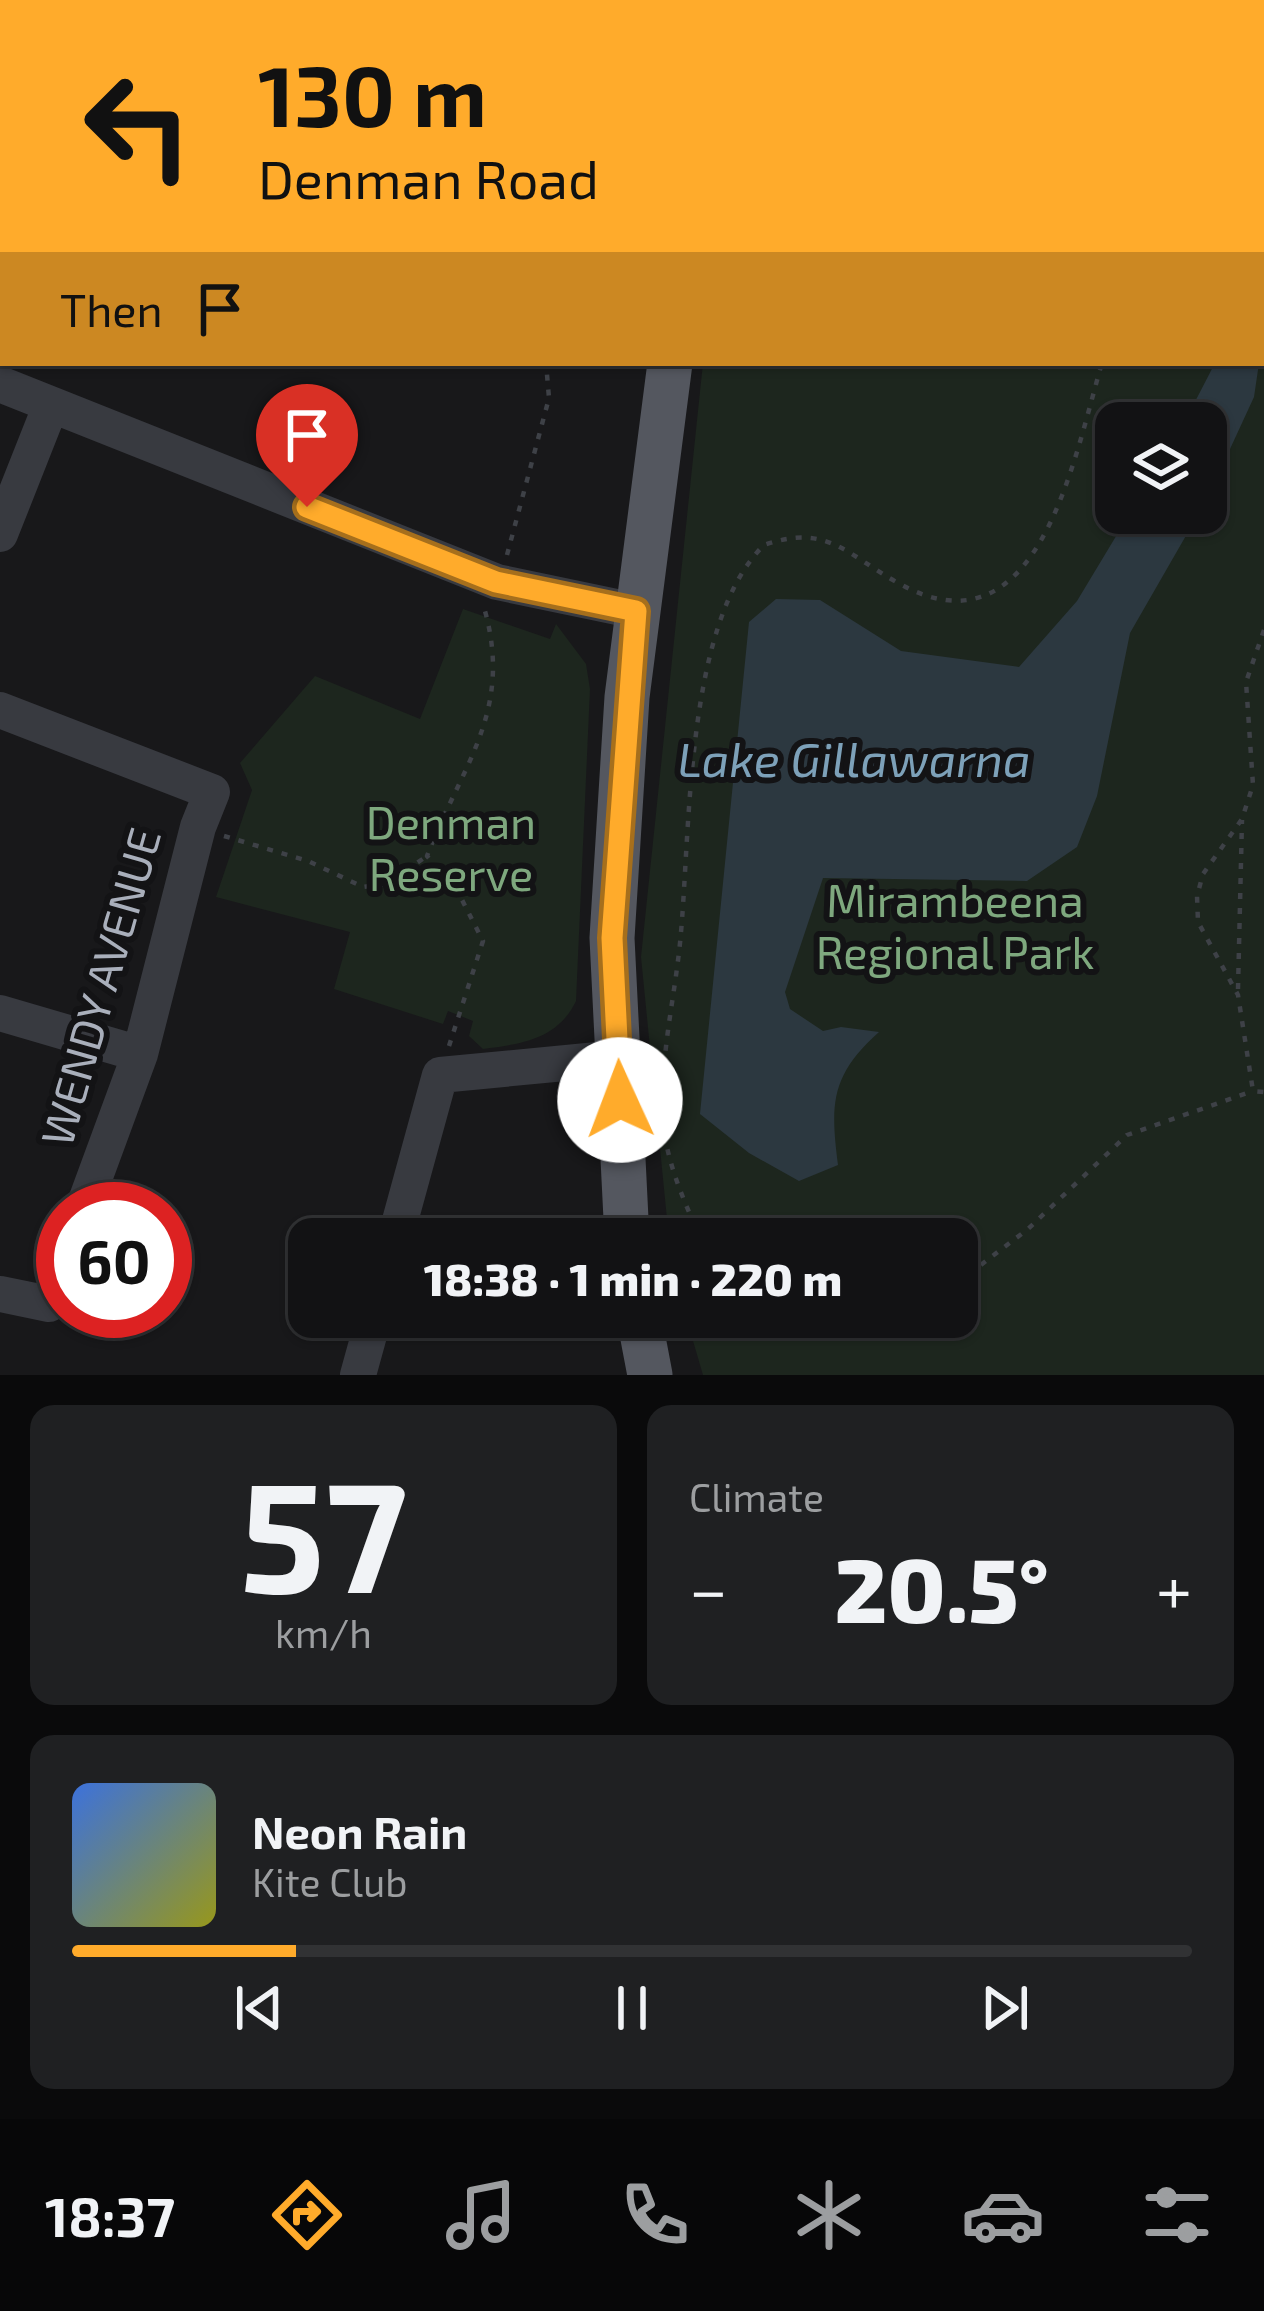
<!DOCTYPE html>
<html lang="en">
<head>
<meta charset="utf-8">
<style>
	:root { --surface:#121214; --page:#1f2022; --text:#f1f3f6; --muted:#9c9ea0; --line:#313234; --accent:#ffab2b }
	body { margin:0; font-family:"Exo 2",sans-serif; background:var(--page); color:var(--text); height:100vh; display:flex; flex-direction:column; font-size:45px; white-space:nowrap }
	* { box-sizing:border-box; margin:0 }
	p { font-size:39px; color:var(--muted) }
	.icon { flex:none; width:66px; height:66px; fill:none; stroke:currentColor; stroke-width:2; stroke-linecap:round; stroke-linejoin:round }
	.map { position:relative; height:1375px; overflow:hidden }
	.side { display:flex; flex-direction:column; gap:30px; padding:30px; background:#0a0a0b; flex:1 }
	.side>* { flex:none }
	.guide { position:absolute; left:0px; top:0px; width:1266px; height:366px; box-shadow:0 3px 9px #0004,0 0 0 3px var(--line); background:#ffab2b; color:#111; overflow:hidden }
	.tools { position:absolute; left:1095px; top:402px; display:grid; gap:24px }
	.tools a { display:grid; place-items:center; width:132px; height:132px; border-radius:24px; background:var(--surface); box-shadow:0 3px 9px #0004,0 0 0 3px var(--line); font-size:60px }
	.speed { position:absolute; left:36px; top:1182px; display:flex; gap:24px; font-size:60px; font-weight:700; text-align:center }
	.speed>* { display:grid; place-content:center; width:156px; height:156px; border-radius:50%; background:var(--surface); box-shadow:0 3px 9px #0004,0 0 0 3px var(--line); line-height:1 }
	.speed .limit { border:18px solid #d22; background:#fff; color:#111 }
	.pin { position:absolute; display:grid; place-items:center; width:102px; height:102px; color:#fff; margin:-123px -51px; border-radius:50% 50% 50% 0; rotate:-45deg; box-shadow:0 0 12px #0007 }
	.pin .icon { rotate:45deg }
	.me { position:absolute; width:132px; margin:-66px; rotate:358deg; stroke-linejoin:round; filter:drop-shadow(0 0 9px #0008) }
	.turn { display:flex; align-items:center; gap:42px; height:252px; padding:0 60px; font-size:54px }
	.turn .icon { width:156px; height:156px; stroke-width:2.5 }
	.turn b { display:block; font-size:84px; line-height:102px }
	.then { display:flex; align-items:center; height:114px; padding:0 60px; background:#0003; gap:24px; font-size:45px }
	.big { font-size:90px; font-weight:800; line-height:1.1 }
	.side .card { flex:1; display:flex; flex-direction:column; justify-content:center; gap:18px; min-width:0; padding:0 42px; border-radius:24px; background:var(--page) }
	.side .dial { align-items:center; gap:0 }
	.dial b { font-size:156px; line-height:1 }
	.song { display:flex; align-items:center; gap:36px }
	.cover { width:144px; height:144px; border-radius:18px; background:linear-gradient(135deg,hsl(220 70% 55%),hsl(60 70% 35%)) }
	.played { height:12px; border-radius:6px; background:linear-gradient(90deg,var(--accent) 20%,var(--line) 20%) }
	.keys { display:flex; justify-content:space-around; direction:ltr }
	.heat { display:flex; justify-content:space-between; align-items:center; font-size:66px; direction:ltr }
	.side .tiles { flex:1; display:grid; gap:30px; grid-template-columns:1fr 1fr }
	.card:last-child { grid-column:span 2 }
	.trip { position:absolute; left:288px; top:1218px; width:690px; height:120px; border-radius:24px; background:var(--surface); box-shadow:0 3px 9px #0004,0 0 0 3px var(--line); font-weight:800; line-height:120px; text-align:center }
	.menu { display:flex; height:192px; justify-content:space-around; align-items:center; background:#070708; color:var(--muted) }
	.menu .icon { width:84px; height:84px }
	.menu .active { color:var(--accent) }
	.menu b { font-size:54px; color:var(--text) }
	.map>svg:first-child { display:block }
</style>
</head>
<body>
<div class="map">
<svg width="1264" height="1375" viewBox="0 0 1264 1375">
	<rect width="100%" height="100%" fill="#18181a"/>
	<path fill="#1d261e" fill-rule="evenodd" d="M 817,0 L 1264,0 L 1264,1375 L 703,1375 L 686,1317 L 957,1317 L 957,1239 L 669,1239 L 641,957 L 703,363 L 1263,363 L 1263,3 ZM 1116,423 L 1206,423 L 1206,513 L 1116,513 Z
		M 463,609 L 550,639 L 556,624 L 586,664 L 590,689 L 576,1001 C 558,1039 522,1044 483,1049 L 469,1036 L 473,1021 L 448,1011 L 443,1024 L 334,989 L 350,932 L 216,897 L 252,790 L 240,763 L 315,676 L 420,719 Z"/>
	<path fill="#2c3840" d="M 1215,363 L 1259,363 L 1254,397 L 1206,501 L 1206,423 L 1184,423 Z
		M 1130,513 L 1199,513 L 1130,633 L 1097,796 L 1077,847 L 1027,881 L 823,878 L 785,992 L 790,1009 L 823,1031 L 841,1027 L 879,1032 C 831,1075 830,1103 838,1165 L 799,1181 L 749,1153 L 700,1114 L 749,622 L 776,599 L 820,600 L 901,651 L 1019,667 L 1077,601 Z"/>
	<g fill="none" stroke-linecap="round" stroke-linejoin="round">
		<path stroke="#3e4147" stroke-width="4.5" stroke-dasharray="6 9" stroke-linecap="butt" d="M 683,3 L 684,0
			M 871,3 L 873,0
			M 1263,314 L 1264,314
			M 507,555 L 549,398 L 546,363
			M 1264,630 L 1246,682 L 1253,785 L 1242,819 L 1203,874 L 1197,896 L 1198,922 L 1238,995 L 1253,1091 L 1264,1092
			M 224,836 L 308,861 L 363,887 L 386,884 L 427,856
			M 1238,989 L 1242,820
			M 449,1046 L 483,941 L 459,894 L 427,856 C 461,766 513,713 485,611
			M 701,1239 C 684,1201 665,1160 663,1117 C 660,1057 674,1002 680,943 C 691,834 684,624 764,545 C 827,523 846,554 898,583 C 1039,662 1074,457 1102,363
			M 957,1283 L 1028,1229 L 1127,1135 L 1253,1091
			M 773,1317 L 821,1330 L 866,1317"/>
		<path stroke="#383a40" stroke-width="36" d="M 7,0 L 13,3
			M 445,3 L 446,0
			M 0,384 L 497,582 L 636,611
			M 0,534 L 51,405
			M 0,710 L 212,792 L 198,827 L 140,1054 L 83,1209
			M 0,1013 L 140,1054
			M 395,1239 L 440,1075 L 618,1058
			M 0,1294 L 49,1304 L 63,1265
			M 358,1375 L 374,1317"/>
		<path stroke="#54575f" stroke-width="45" d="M 766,3 L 767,0
			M 627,1239 L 612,938 L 627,697 L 670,363
			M 639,1317 L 650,1375"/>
	</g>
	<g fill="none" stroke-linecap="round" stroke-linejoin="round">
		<g stroke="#a66f1c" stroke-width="30">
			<path id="route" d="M 307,507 L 496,582 L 636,611 L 612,938 L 620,1100"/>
		</g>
		<use href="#route" stroke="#ffab2b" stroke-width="21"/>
	</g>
	<g text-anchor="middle" stroke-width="12" stroke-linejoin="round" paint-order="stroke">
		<g font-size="45" fill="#7ea87e" stroke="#131315">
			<text x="451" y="839">Denman<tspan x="451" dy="52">Reserve</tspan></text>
			<text x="955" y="917">Mirambeena<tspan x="955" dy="52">Regional Park</tspan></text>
		</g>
		<g font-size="45" fill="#a9afbb" stroke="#131315">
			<text transform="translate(101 987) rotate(-74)" y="16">WENDY AVENUE</text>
		</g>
		<g font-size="48" font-style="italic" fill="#7da1b9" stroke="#131315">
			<text x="854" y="777">Lake Gillawarna</text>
		</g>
	</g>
</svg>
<div class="tools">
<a><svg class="icon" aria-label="layers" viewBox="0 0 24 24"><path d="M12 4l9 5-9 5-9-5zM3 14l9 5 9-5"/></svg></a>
</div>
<div class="speed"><div class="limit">60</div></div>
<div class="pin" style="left:307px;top:507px;background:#d93025"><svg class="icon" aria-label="arrive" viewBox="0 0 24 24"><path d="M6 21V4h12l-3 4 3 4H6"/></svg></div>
<svg class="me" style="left:620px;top:1100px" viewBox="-20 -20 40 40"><circle r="19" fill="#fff"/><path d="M0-13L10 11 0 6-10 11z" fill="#ffab2b"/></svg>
<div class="trip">18:38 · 1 min · 220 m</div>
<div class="guide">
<div class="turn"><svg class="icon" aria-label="left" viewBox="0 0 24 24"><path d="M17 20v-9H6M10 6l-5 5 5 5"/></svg><div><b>130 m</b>Denman Road</div></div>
<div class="then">Then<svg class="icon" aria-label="arrive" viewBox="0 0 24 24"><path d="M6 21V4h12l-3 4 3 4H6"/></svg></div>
</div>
</div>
<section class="side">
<div class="tiles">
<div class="card dial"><b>57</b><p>km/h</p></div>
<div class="card"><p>Climate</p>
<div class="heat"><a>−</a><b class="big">20.5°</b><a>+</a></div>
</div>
<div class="card">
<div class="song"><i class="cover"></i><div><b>Neon Rain</b><p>Kite Club</p></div></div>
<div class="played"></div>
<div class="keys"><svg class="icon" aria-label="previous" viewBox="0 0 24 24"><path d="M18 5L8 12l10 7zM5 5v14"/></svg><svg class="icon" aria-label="pause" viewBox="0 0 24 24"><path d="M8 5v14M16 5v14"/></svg><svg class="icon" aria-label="next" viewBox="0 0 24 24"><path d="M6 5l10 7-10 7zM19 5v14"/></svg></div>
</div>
</div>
</section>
<nav class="menu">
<b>18:37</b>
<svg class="icon active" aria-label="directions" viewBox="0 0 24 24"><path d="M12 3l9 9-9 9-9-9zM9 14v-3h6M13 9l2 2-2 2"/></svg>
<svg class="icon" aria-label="music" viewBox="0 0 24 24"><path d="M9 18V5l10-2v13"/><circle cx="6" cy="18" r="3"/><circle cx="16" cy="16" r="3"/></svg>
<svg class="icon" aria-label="phone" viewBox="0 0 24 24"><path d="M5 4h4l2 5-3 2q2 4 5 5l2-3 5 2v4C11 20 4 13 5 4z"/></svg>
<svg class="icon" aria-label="climate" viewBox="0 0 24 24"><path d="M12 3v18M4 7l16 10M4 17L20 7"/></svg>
<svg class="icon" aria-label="car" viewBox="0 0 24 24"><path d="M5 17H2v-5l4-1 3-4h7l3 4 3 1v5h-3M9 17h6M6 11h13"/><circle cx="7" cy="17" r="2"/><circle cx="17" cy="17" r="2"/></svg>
<svg class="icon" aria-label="filters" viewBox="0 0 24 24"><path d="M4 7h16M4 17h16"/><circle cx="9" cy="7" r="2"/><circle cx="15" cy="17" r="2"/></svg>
</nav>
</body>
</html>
